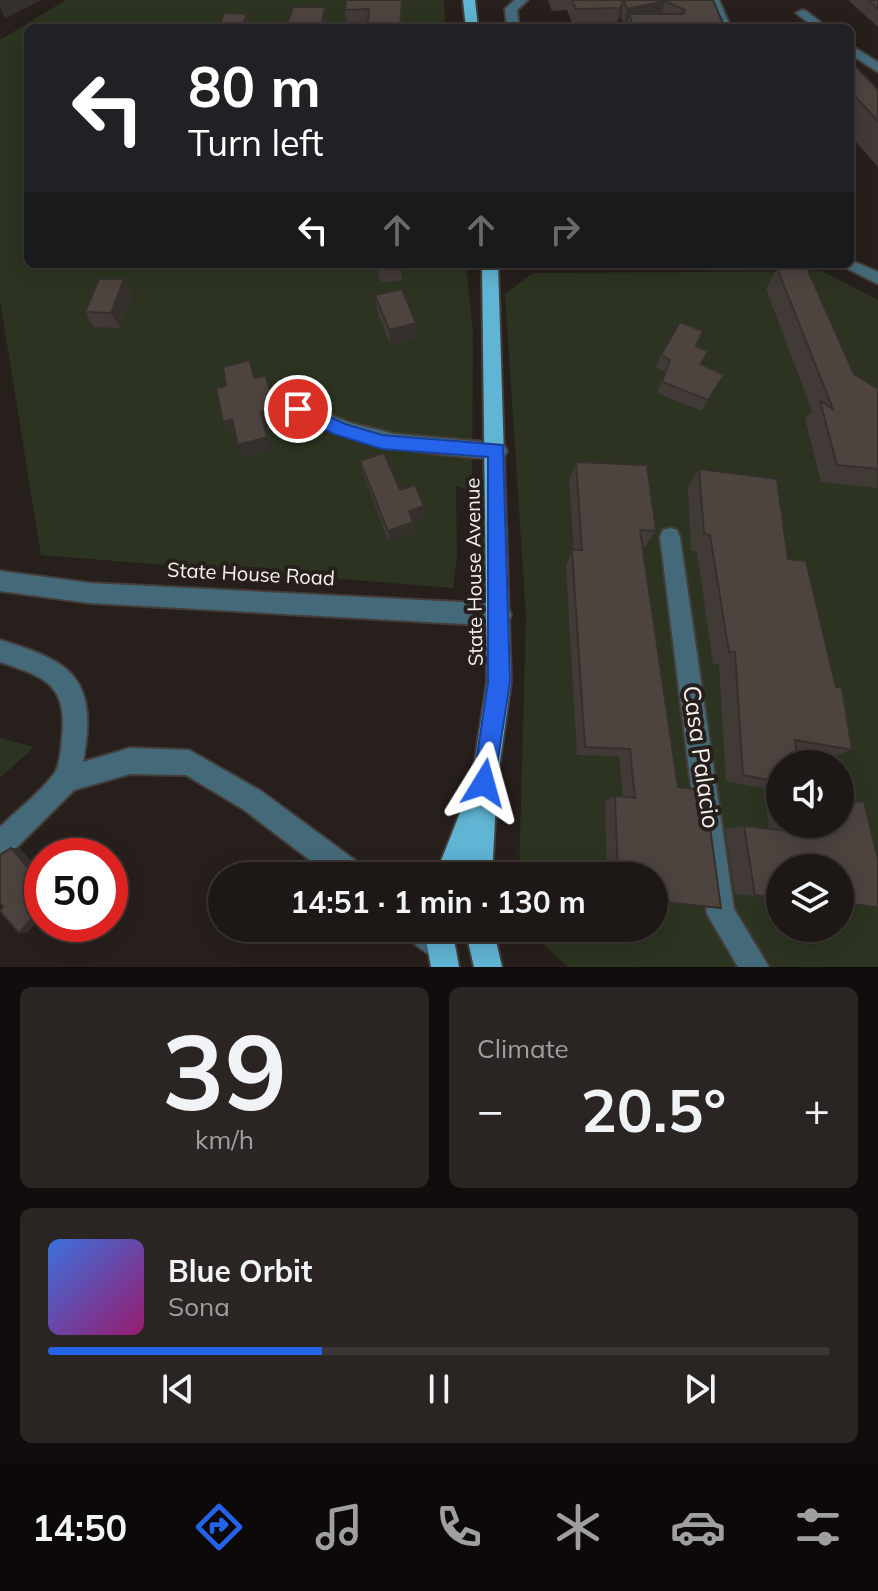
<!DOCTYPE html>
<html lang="en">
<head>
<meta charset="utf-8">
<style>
	:root { --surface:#1d1715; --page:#2a2422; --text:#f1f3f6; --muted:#a09fa0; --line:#3b3634; --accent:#2563eb }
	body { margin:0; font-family:Mulish,sans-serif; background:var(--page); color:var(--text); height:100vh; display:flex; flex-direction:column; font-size:30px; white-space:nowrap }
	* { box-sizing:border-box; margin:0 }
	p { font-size:26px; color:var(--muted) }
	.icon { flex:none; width:44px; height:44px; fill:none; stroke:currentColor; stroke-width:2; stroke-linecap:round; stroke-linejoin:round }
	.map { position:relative; height:967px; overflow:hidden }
	.sheet { display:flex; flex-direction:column; gap:20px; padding:20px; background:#100d0c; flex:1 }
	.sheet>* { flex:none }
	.hud { position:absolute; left:24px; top:24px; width:830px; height:244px; border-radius:12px; box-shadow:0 4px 20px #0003,0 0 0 2px var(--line); background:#202124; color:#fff; overflow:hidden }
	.tools { position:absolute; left:766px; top:750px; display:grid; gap:16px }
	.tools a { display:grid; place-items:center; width:88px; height:88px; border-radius:50%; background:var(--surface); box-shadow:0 4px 20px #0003,0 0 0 2px var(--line); font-size:40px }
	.speed { position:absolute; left:24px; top:838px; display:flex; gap:16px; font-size:40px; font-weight:700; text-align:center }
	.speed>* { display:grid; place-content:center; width:104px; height:104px; border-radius:50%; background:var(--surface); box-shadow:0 4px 20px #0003,0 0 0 2px var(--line); line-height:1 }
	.speed .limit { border:12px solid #d22; background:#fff; color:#111 }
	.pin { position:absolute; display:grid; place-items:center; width:68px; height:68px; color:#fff; margin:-34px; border:4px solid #fff; border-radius:50%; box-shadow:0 2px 8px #0007 }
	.me { position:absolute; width:88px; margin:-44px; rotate:8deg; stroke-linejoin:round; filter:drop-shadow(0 0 6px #0008) }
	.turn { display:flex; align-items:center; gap:28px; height:168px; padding:0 32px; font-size:36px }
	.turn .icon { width:104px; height:104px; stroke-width:2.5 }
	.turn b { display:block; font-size:56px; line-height:68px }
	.lanes { display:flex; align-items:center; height:76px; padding:0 32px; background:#0003; justify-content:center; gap:40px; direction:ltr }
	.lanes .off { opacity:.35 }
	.big { font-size:60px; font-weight:700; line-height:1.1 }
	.sheet .tile { flex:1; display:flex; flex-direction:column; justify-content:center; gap:12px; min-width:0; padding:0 28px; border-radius:12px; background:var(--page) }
	.sheet .dial { align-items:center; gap:0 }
	.dial b { font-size:104px; line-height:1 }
	.song { display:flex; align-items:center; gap:24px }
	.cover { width:96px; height:96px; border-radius:12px; background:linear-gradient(135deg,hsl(220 70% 55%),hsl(320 70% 35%)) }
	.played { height:8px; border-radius:4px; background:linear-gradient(90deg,var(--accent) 35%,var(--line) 35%) }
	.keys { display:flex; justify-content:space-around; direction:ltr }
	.heat { display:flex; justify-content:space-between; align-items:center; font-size:44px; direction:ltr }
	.sheet .tiles { flex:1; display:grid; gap:20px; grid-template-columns:1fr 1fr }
	.tile:last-child { grid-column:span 2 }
	.trip { position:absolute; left:208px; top:862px; width:460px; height:80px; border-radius:40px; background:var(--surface); box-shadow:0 4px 20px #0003,0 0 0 2px var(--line); font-weight:700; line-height:80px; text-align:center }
	.tab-bar { display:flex; height:128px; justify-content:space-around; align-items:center; background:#0c0908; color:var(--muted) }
	.tab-bar .icon { width:56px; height:56px }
	.tab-bar .current { color:var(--accent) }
	.tab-bar b { font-size:36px; color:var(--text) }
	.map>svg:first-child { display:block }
</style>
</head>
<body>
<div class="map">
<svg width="878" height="967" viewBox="0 0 878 967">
	<rect width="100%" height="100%" fill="#271f1c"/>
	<path fill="#2c3421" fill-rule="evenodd" d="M 66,0 L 444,0 L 445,28 L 28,28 L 28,264 L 466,264 L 473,331 L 472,492 L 456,486 L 457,557 L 453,588 L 41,555 L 0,301 L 0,40 Z
		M 822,271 L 878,300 L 878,967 L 568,967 L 526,928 L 654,928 L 654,876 L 519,876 L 526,616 L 505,294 L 533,273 ZM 780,764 L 840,764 L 840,824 L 780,824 ZM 780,868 L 840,868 L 840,928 L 780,928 Z
		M 0,738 L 34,747 L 0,778 Z"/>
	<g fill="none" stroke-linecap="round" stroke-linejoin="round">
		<g stroke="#443d3a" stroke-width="4">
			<path id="minor" d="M 515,0 L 528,0 L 517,10 L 519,28 L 507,28 L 505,9 Z
				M 707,0 L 719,0 L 731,28 L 719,28 Z
				M 802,10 L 806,11 L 828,28 L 815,28 L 796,13 Z
				M 850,45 L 878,62 L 878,72 L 850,54 Z
				M 850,260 L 878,272 L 878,284 L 838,264 L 850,264 Z
				M 298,402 L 351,423 L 395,434 L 497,443 L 504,445 L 507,451 L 504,457 L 497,459 C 424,455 359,445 291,414 L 289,409 Z
				M 670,528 L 677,530 L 680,537 L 734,909 L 769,967 L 738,967 L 707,914 L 660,537 L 663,530 Z
				M 0,571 L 90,583 L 500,604 L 508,607 L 511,615 L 508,623 L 500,626 L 90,603 L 0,591 Z
				M 0,640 C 74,662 98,679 83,762 L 130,748 L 189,750 L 261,791 L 363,866 L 367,876 L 331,876 L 243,809 L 186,775 L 130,774 L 74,790 L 9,855 L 0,859 L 0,827 C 17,810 39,794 54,774 C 60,766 61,749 62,738 C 68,684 45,677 0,662 Z
				M 404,928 C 424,928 443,922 452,944 L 448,954 L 438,958 C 423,952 410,943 404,928 Z"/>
		</g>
		<g stroke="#443d3a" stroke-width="4">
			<path id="major" d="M 463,0 L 475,0 L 478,28 L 466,28 Z
				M 482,264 L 498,264 L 511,682 L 497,783 L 492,876 L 464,876 L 465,870 L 463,876 L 435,876 L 471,785 L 487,682 Z
				M 424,928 L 452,928 L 459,967 L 431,967 Z
				M 465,928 L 493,928 L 502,967 L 474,967 Z"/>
		</g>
		<use href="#minor" fill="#446a7a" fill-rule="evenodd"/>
		<use href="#major" fill="#60b4d4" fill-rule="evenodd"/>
	</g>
	<path fill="#423a37" d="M 346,0 L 403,17 L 402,28 L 347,28 L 345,10 Z
		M 548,0 L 713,0 L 725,28 L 626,28 L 627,25 L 624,26 L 621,17 L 616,24 L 573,26 L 567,10 L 552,11 Z
		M 848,0 L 878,0 L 878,27 Z
		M 850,61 L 878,90 L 878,167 L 850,135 Z
		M 376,264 L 401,264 L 402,280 L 381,283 Z
		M 777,268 L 854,374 L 878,389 L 877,488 L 821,482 L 805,419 L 812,411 L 766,289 Z
		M 124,279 L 133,295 L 120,328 L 94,327 L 85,312 Z
		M 375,295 L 416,323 L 417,338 L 390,345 L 377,310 Z
		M 696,346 L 701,364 L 724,375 L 702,411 L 657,393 L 665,372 L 656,367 L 661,355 Z
		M 360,461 L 400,490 L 424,518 L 413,522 L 414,534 L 389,542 L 363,474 Z
		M 576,462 L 656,531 L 645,547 L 642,547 L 654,876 L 607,876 L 605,801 L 615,796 L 623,797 L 619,756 L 577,755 L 566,566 L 572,550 L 574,550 L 569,481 Z
		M 699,469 L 788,559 L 852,750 L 828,758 L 796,752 L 780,764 L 779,791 L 726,781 L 719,664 L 713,664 L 697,551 L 691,551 L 688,487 Z
		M 780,796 L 780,824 L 840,824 L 878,907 L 840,904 L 840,868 L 780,868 L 780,899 L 735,894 L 725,829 L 744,826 L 769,829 L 765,799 Z"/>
	<path fill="#36302d" d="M 0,0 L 42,0 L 5,18 L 0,7 Z
		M 402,0 L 402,28 L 400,28 Z
		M 624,0 L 621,17 L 616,24 L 620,8 Z
		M 665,1 L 660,18 L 629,14 L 627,25 L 624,26 L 627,9 Z
		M 325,7 L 327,28 L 321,28 Z
		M 247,14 L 250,28 L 241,28 Z
		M 124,279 L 133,295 L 120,328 L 111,313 Z
		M 416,323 L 417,338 L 390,345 L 389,330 Z
		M 266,376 L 279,422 L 266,426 L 272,451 L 244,458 L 238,445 L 261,412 Z
		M 232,419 L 238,433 L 230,436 L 223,422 Z
		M 424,506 L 424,518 L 410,523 L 409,511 Z
		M 413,522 L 414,534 L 389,542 L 388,531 Z
		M 11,848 L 20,848 L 42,874 L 42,884 Z
		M 42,906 L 42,916 L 28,932 L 19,933 Z"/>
	<path fill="#4d4440" stroke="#36302d" stroke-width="2" d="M 346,0 L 402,0 L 400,28 L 367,28 L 369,9 L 345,10 Z
		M 572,0 L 624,0 L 620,8 L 576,9 Z
		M 624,0 L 713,0 L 725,28 L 634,28 L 629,14 L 683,14 L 685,10 L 665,1 L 627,9 Z
		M 868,0 L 878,0 L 878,9 Z
		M 293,7 L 325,7 L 321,28 L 286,28 Z
		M 224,13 L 247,14 L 241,28 L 218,28 Z
		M 850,61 L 878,90 L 878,121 L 850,91 Z
		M 378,264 L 401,264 L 401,265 L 379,268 Z
		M 777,268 L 807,268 L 854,374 L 878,389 L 878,469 L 837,465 L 820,401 L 833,409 Z
		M 99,279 L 124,279 L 111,313 L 85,312 Z
		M 402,289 L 416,323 L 389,330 L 375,295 Z
		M 680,322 L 703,331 L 696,346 L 708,351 L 701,364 L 724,375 L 708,400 L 662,382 L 670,360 L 661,355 Z
		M 250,360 L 254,378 L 266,376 L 274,408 L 261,412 L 267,437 L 238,445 L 232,419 L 223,422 L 216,388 L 226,386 L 223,367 Z
		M 384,453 L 400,490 L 415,485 L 424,506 L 409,511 L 413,522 L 388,531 L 360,461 Z
		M 576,462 L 647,465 L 656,531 L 640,530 L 678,787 L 705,790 L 721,908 L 654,901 L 654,876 L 618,876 L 615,796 L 635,798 L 630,749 L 585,747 L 572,550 L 582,550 Z
		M 699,469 L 777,479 L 788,559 L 806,561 L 836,687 L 842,688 L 852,750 L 795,740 L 798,764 L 780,764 L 780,782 L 743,775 L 735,652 L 729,652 L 710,535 L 704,534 Z
		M 840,799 L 864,802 L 878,860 L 878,907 L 840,903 L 840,868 L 780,868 L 780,898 L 755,895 L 744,826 L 791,831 L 790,824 L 840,824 Z
		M 11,848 L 42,884 L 42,906 L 19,933 L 0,911 L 3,907 L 0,902 L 0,855 Z"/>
	<path fill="#2563eb" stroke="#184099" stroke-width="2" d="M 298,402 L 345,424 L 382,435 L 503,445 L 510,682 L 493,791 L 484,795 L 476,791 L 473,783 L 488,682 L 488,457 L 382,449 L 334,434 L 292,414 L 289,409 Z"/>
	<g text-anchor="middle" stroke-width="8" stroke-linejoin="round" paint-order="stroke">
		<g font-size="20" fill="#f7f2ef" stroke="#271f1c">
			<text transform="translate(474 572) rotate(-91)" y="7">State House Avenue</text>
			<text transform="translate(251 574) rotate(3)" y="7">State House Road</text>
		</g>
		<g font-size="24" fill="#f7f2ef" stroke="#271f1c">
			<text transform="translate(701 757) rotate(82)" y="8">Casa Palacio</text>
		</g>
	</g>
</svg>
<div class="tools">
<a><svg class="icon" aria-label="sound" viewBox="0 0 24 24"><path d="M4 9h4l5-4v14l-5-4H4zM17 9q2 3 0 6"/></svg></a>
<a><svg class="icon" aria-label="layers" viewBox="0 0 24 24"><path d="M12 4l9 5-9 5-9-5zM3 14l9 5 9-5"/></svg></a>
</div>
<div class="speed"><div class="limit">50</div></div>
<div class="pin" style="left:298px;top:409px;background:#d93025"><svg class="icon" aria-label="arrive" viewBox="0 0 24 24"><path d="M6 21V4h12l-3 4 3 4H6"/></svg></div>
<svg class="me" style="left:484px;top:783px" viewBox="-20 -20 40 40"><path d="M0-17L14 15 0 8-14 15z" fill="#2563eb" stroke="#fff" stroke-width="4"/></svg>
<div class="trip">14:51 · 1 min · 130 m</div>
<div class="hud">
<div class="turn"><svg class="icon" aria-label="left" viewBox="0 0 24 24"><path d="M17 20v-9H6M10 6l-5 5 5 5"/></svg><div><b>80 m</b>Turn left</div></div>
<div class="lanes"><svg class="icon" aria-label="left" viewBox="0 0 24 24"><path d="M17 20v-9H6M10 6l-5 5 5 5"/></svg><svg class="icon off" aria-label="ahead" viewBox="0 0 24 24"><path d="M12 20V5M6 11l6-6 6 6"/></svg><svg class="icon off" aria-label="ahead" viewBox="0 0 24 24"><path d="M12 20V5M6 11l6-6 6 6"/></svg><svg class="icon off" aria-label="right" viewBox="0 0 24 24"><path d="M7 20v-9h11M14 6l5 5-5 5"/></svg></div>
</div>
</div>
<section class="sheet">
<div class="tiles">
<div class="tile dial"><b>39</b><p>km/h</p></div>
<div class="tile"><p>Climate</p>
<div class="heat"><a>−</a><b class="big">20.5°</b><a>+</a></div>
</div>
<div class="tile">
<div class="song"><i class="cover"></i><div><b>Blue Orbit</b><p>Sona</p></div></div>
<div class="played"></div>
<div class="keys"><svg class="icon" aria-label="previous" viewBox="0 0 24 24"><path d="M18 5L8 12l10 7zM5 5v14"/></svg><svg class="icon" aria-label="pause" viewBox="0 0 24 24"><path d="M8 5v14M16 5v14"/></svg><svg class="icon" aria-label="next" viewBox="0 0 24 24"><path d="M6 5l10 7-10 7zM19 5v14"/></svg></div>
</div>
</div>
</section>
<nav class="tab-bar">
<b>14:50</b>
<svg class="icon current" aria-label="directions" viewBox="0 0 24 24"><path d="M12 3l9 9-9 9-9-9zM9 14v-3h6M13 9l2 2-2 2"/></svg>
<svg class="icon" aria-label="music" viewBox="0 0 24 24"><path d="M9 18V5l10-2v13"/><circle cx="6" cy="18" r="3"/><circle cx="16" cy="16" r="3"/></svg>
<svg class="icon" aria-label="phone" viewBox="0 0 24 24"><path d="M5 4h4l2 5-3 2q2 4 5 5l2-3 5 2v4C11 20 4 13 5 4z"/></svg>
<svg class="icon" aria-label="climate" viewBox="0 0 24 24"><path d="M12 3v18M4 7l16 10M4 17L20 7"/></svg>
<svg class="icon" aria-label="car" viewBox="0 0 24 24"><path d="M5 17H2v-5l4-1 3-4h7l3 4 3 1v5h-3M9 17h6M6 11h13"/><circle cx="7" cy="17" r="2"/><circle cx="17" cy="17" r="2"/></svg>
<svg class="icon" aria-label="filters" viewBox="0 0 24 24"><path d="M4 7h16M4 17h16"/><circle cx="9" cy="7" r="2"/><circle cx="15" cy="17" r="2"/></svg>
</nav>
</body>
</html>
